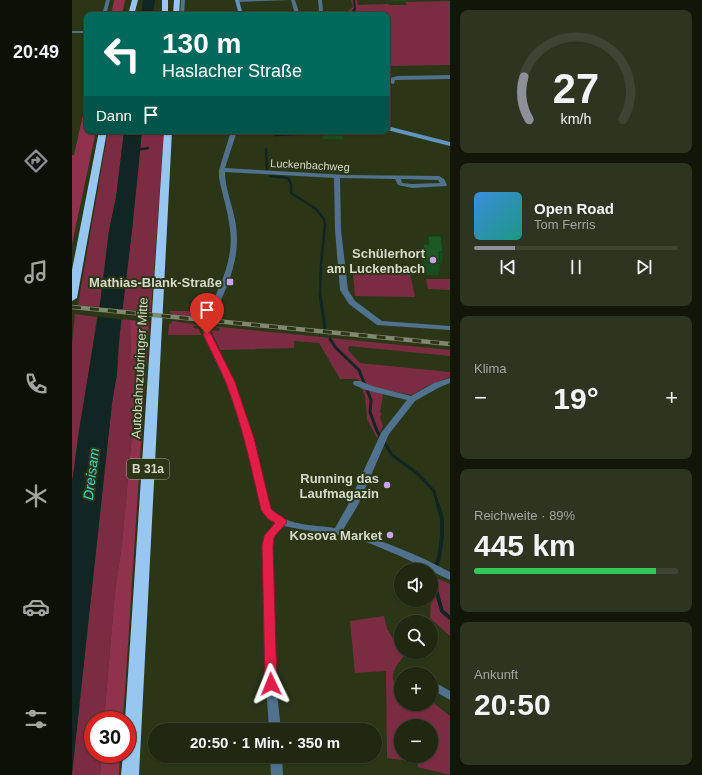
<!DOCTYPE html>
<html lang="de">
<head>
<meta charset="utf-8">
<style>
	:root { --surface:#202811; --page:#2d341f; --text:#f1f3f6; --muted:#a2a69f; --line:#3d4431; --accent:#8c9099 }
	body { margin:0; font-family:Arial,sans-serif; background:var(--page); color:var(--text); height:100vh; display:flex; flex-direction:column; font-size:15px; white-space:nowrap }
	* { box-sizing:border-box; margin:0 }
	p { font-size:13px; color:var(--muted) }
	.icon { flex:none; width:22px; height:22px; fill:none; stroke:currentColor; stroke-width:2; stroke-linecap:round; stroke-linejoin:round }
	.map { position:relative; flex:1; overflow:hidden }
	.panel { display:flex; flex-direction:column; gap:10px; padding:10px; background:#121609; width:252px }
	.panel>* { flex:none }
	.top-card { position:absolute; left:12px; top:12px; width:306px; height:122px; border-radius:8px; box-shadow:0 1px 3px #0004,0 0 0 1px var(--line); background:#00695c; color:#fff; overflow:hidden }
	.buttons { position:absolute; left:322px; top:563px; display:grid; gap:8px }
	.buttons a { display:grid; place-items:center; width:44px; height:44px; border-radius:50%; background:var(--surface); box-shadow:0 1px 3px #0004,0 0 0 1px var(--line); font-size:20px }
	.speed { position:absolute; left:12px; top:711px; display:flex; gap:8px; font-size:20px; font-weight:700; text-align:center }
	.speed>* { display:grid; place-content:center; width:52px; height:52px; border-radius:50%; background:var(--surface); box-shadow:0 1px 3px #0004,0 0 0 1px var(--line); line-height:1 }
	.speed .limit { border:6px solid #d22; background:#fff; color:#111 }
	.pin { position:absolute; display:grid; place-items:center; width:34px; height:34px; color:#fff; margin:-41px -17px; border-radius:50% 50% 50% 0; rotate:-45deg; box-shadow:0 0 4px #0007 }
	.pin .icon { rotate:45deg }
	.me { position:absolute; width:44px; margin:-22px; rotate:358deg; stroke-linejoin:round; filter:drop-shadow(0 0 3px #0008) }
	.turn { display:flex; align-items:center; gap:14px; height:84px; padding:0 12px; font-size:18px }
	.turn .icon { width:52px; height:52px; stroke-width:2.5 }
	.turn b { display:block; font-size:28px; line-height:34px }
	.then { display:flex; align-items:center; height:38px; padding:0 12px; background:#0003; gap:8px; font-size:15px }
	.big { font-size:30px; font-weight:600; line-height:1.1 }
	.panel .card { flex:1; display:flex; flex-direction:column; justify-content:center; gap:6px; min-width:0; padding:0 14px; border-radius:8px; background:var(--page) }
	.panel .dial { align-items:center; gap:0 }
	.dial svg { height:104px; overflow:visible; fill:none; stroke:var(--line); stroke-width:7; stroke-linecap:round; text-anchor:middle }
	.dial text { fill:var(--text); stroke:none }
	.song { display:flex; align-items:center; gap:12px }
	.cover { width:48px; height:48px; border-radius:6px; background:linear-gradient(135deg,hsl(210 70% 55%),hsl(170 70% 35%)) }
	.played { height:4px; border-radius:2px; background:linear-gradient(90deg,var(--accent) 20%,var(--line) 20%) }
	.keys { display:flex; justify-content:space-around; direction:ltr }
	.heat { display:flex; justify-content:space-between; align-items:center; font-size:22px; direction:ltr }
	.charge { height:6px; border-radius:3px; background:linear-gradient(90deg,#34c759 89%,var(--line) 0) }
	.trip { position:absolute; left:76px; top:723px; width:234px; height:40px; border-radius:20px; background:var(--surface); box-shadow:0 1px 3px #0004,0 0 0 1px var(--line); font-weight:600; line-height:40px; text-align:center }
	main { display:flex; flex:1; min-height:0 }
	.dock { display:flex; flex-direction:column; width:72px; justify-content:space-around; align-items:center; background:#0d1007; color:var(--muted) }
	.dock .icon { width:28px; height:28px }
	.dock .selected { color:var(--accent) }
	.dock b { font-size:18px; color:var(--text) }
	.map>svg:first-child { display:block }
</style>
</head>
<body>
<main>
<nav class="dock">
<b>20:49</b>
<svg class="icon selected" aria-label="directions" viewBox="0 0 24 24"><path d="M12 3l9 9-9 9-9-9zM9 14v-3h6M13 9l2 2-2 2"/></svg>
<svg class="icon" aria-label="music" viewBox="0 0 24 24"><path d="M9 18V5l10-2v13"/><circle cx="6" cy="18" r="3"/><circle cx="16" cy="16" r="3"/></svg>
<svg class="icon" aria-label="phone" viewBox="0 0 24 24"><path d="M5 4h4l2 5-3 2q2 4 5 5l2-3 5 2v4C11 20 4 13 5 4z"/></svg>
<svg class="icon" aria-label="climate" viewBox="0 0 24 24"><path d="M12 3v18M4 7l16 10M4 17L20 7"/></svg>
<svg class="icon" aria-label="car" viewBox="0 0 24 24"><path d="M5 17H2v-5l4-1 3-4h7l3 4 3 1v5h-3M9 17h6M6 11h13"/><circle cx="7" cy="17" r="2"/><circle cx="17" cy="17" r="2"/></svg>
<svg class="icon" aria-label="filters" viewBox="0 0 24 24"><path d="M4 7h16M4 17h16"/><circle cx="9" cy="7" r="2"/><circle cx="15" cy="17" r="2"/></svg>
</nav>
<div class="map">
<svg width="378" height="775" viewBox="0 0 378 775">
	<rect width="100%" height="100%" fill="#2b3617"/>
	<path fill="#7b2c43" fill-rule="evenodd" d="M 279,0 L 285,0 L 286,5 L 316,4 L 317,5 L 335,5 L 333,2 L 378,1 L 378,65 L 315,66 L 315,15 L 273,15 L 273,13 L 281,7 Z
		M 36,131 L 52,131 L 44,198 L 37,231 L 28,304 L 27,307 L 6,305 Z
		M 70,131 L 92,131 L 79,311 L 50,310 L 60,230 Z
		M 281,273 L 338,273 L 343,297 L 283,296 Z
		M 354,279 L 378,279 L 378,290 L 356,289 Z
		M 98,311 L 134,311 L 133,318 L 101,316 L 101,314 L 98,313 Z
		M 3,314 L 25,317 L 0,483 L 0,344 Z
		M 49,319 L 58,320 L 59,359 L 67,359 L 50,544 L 43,592 L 32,720 L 21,720 L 21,754 L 30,754 L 28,775 L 0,775 L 40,403 L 45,374 Z
		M 100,321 L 127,325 L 122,326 L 121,328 L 127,329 L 129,335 L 96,335 L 97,324 L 99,324 Z
		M 139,326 L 378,350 L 378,356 L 277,346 L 276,350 L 288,363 L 378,372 L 378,377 L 355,386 L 340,395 L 305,388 L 311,395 L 308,412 L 310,414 L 308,417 L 311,426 L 305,438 L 295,419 L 293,396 L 286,379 L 268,379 L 247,343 L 222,341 L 222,348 L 148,350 L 139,330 L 147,331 L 148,328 Z
		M 360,576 L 378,584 L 378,636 L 358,618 Z
		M 312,616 L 315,629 L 332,656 C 324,665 313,681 329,688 L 329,704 L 359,704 L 359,701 L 378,716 L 378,775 L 346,767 L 345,762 L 315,758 L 314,671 L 283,673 L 278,621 ZM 329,726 L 359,726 L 359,756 L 329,756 Z"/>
	<path fill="#91324d" d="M 42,0 L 53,0 L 50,15 L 39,15 Z
		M 15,97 L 15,131 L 24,131 L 0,244 L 0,155 L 2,155 Z
		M 58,320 L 77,322 L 51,720 L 32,720 L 43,592 L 50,544 L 67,359 L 59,359 Z
		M 30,754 L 48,754 L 47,775 L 28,775 Z"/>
	<path fill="#112523" d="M 71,0 L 83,0 L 81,15 L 69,15 Z
		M 52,131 L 70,131 L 60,230 L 46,349 L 45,374 L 40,403 L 0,772 L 0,483 L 7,430 L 28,304 L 37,230 L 44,198 Z"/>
	<path fill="#2b3617" d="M 25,307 L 52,310 L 51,320 L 23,316 Z"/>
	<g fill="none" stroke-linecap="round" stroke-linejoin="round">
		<path stroke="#112523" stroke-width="2" d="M 277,15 L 283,9 L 282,0"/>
		<path stroke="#112523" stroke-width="2.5" d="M 203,135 L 225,134 L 228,131
			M 194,149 L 195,170
			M 64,150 L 76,148
			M 198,176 L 216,178 L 219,184 L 219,193 L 244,209 L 252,219 L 253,226 L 249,264 L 248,295"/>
		<path stroke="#112523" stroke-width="3" d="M 248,294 L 253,329
			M 258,339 L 264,348 L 287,370 L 299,400 L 298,412 L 305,431 L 320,455 L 346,474 L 362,491 L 366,506"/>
		<path stroke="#112523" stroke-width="4" d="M 366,505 L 370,518 L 370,536 L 367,558 L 360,576 L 370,611 L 378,618"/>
		<path stroke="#444f32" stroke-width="8" stroke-dasharray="8 4" stroke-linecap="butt" d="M 135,334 L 134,326 L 139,314"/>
		<path fill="#51728e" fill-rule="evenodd" d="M 34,0 L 38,0 L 34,15 L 30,15 Z
			M 109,0 L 113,0 L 112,15 L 108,15 Z
			M 164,0 L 223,0 L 227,12 L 247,11 L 246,0 L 250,0 L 251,12 L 249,13 L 223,14 L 219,0 L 165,2 L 163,1 Z
			M 0,31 L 15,31 L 15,33 L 0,33 Z
			M 378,75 L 378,79 L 326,80 L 323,80 L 322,84 L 317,83 L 318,78 L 326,76 Z
			M 159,131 L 165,131 L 153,168 L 275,175 L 367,176 L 372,179 L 375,185 L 374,186 L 340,188 L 326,185 L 323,179 L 268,178 L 269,230 L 276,290 L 283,301 L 310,321 L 378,326 L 378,330 L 305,325 L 277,304 L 268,290 L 263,230 L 262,178 L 153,172 C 153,188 160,204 163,220 C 170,256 157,282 143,314 L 139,316 L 136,316 L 135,314 C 148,286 162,260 158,229 C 156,211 150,194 147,177 L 147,170 ZM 329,179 L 366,180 L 368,183 L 340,184 L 330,183 Z
			M 132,332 L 138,332 L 139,334 C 159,376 176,414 186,460 C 189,470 195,506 202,512 C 217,526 243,525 263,528 L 276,505 L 309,433 L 335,400 L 294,390 L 282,385 L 281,383 L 282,381 L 288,381 L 300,386 L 339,396 L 362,383 L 378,378 L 378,383 L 368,387 L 343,401 L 317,434 L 286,505 L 271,530 C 309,539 344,554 378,572 L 378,580 L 328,556 L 297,543 L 267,535 L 227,529 L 212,526 L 202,537 L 201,546 L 204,684 L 209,730 L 197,730 L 194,684 L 191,546 L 192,536 L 204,523 L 196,518 L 189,510 L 173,438 L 154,383 L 131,334 Z
			M 359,680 L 378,691 L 378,700 L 359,689 Z
			M 198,756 L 210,756 L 211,775 L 199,775 Z"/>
		<path fill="#6095c2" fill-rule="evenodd" d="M 163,0 L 167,0 L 171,15 L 167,15 Z
			M 315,126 L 378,142 L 378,146 L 315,130 Z"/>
		<path fill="#97c6f0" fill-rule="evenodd" d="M 60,0 L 66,0 L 62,15 L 56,15 Z
			M 90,0 L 96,0 L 96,15 L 90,15 Z
			M 102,0 L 108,0 L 107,15 L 101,15 Z
			M 27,131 L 35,131 L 5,298 L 0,301 L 0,270 Z
			M 92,131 L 100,131 L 67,775 L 49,775 L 51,754 L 55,754 L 55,720 L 53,720 Z"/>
		<g stroke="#7f8970" stroke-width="4.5">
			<path id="rail" d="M 0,307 L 378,344"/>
		</g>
		<use href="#rail" stroke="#2b3617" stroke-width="3" stroke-dasharray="9" stroke-linecap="butt"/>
	</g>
	<path fill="#184d20" d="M 320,0 L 335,0 L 335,1 L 321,2 Z
		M 251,131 L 271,131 L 271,139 L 251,139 Z
		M 356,236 L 371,252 L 370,264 L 368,264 L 367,275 L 354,275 L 350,256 L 351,244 L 355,244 Z"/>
	<path fill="#1c5925" stroke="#143e1a" d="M 356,236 L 369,236 L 371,252 L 367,252 L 368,263 L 355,263 L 351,244 L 357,244 Z"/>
	<path fill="#e11d48" stroke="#92132f" d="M 135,331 L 139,334 L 163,382 L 171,406 L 182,438 L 199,509 C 204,514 212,516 215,522 L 202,537 L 201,546 L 205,684 L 203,687 L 199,688 L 195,687 L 193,684 L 190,546 L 192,536 L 203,523 L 196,519 L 189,510 C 179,467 170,424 154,383 C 148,367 138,350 131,334 Z"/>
	<g fill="#c8a5ee" stroke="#2b3617" stroke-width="1.5">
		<circle cx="361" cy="260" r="4"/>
		<rect x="154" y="278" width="8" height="8" rx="2"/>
		<circle cx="315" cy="485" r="4"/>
		<circle cx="318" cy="535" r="4"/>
	</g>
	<g text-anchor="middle" stroke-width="4" stroke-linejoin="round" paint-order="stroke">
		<g font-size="11" fill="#d3dbc8" stroke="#2b3617">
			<text transform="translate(238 165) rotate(3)" y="4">Luckenbachweg</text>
		</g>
		<rect fill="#2b3617" stroke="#a1aa93" stroke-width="1" x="55" y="459" width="42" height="20" rx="3"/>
		<g font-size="12" font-weight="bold" fill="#d3dbc8">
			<text x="76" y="473">B 31a</text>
		</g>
		<g font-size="13" font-weight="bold" fill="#d3dbc8" stroke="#2b3617" text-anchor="end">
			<text x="353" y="258">Schülerhort<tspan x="353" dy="15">am Luckenbach</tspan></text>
			<text x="150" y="287">Mathias-Blank-Straße</text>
			<text x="307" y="483">Running das<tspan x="307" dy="15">Laufmagazin</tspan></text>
			<text x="310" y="540">Kosova Market</text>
		</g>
		<g font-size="13" fill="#d3dbc8" stroke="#2b3617">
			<text transform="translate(67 368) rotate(-87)" y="5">Autobahnzubringer Mitte</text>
		</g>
		<g font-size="14" font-style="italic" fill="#3ad8ca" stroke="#2b3617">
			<text transform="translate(19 474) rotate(-83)" y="5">Dreisam</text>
		</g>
	</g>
</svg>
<div class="buttons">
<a><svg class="icon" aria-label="sound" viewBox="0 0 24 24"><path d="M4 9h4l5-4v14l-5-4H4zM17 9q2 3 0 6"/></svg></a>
<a><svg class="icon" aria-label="search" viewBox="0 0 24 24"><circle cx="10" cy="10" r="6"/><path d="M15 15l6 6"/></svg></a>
<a>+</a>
<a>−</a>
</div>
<div class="speed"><div class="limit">30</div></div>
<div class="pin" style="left:135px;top:334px;background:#d93025"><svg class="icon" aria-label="arrive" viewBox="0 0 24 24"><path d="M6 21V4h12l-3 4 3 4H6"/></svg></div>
<svg class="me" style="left:199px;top:684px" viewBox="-20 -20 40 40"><path d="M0-17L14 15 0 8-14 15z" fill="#e11d48" stroke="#fff" stroke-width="4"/></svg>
<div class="trip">20:50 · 1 Min. · 350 m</div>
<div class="top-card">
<div class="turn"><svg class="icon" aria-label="left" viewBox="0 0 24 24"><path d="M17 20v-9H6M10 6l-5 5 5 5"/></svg><div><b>130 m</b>Haslacher Straße</div></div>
<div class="then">Dann<svg class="icon" aria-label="arrive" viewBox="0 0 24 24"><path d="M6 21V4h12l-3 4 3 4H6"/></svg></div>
</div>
</div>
<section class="panel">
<div class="card dial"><svg viewBox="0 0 100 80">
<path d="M14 69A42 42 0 1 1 86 69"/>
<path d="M14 69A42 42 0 0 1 10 36" stroke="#8c9099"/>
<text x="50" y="56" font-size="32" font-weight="700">27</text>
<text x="50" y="72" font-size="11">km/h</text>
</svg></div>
<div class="card">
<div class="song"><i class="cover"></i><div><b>Open Road</b><p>Tom Ferris</p></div></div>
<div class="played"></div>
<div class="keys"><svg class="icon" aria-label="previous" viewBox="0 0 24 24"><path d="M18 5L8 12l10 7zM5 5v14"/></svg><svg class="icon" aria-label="pause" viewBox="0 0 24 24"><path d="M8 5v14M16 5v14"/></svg><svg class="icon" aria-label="next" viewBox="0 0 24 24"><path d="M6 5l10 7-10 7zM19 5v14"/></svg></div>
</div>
<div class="card"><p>Klima</p>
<div class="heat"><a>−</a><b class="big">19°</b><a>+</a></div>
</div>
<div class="card"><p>Reichweite · 89%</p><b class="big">445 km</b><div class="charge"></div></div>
<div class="card"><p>Ankunft</p><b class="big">20:50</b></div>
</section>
</main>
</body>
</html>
